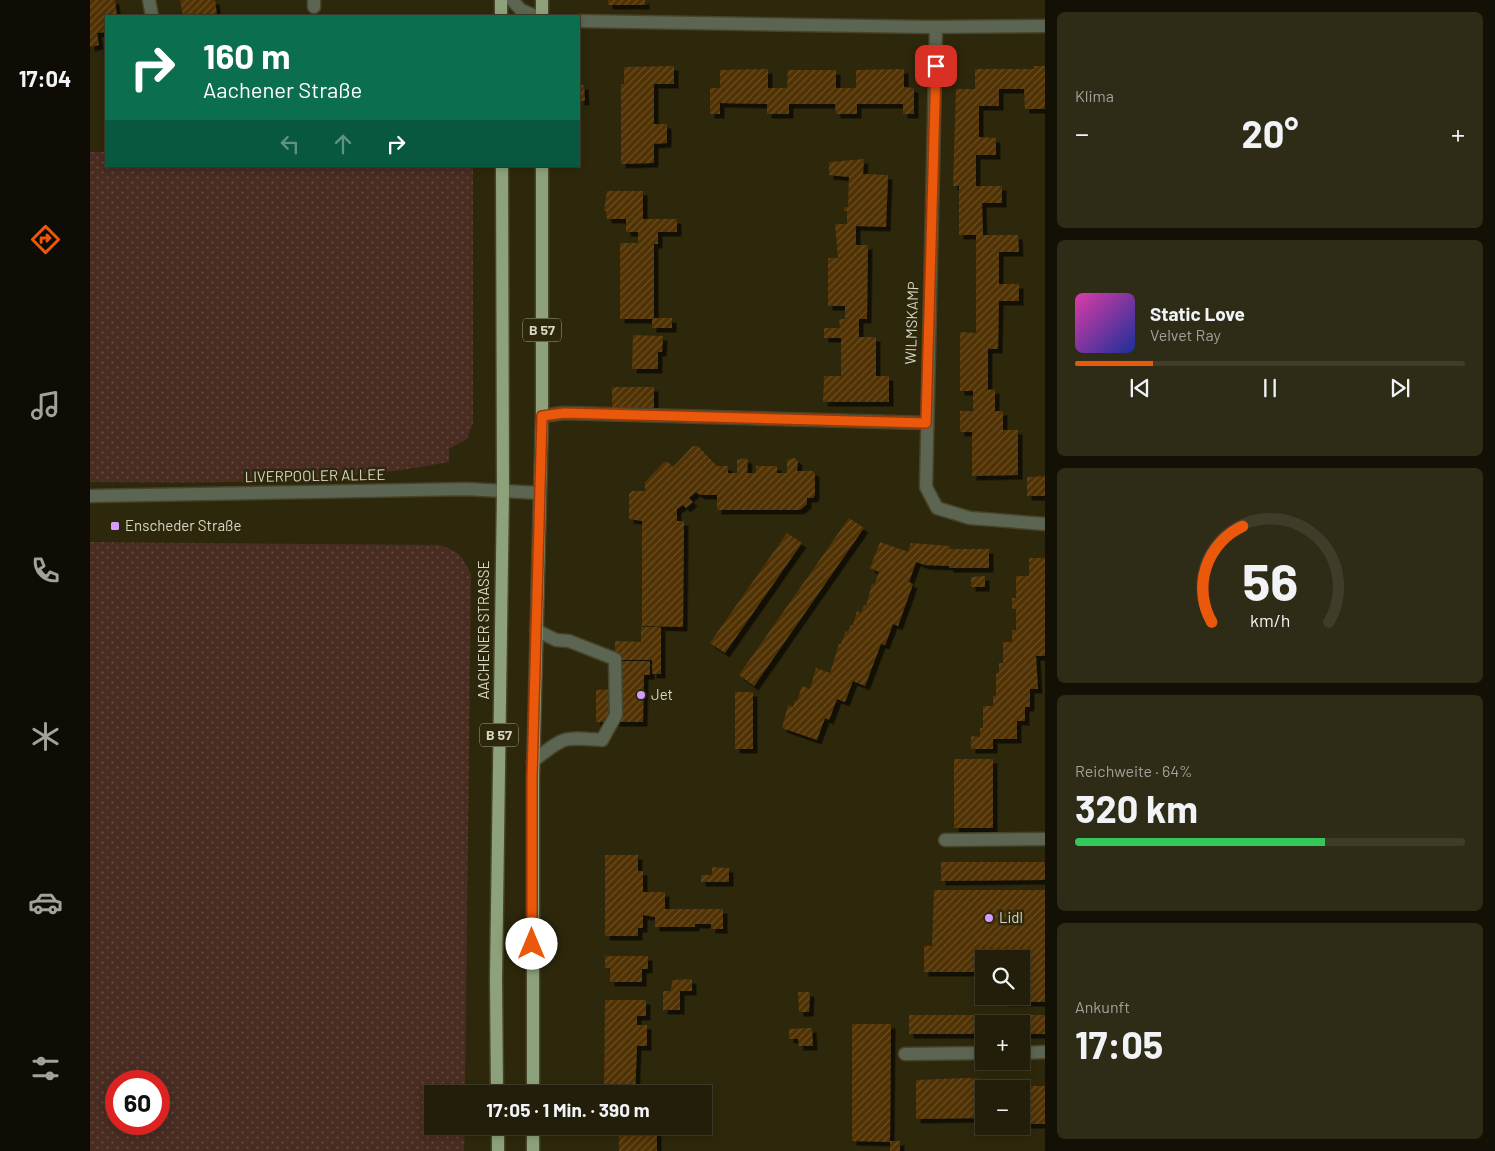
<!DOCTYPE html>
<html lang="de">
<head>
<meta charset="utf-8">
<style>
	:root { --surface:#221e09; --page:#2e2b17; --text:#f1f3f6; --muted:#a2a29c; --line:#3f3c2a; --accent:#ea580c }
	body { margin:0; font-family:Barlow,sans-serif; background:var(--page); color:var(--text); height:100vh; display:flex; flex-direction:column; font-size:19px; white-space:nowrap }
	* { box-sizing:border-box; margin:0 }
	p { font-size:16px; color:var(--muted) }
	.icon { flex:none; width:28px; height:28px; fill:none; stroke:currentColor; stroke-width:2; stroke-linecap:round; stroke-linejoin:round }
	.map { position:relative; flex:1; overflow:hidden }
	.sheet { display:flex; flex-direction:column; gap:12px; padding:12px; background:#131005; width:450px }
	.sheet>* { flex:none }
	.banner { position:absolute; left:15px; top:15px; width:475px; height:152px; border-radius:0px; box-shadow:0 2px 8px #0003,0 0 0 1px var(--line); background:#0b6e4f; color:#fff; overflow:hidden }
	.fabs { position:absolute; left:885px; top:950px; display:grid; gap:10px }
	.fabs a { display:grid; place-items:center; width:55px; height:55px; border-radius:0px; background:var(--surface); box-shadow:0 2px 8px #0003,0 0 0 1px var(--line); font-size:25px }
	.speed { position:absolute; left:15px; top:1070px; display:flex; gap:10px; font-size:25px; font-weight:700; text-align:center }
	.speed>* { display:grid; place-content:center; width:65px; height:65px; border-radius:50%; background:var(--surface); box-shadow:0 2px 8px #0003,0 0 0 1px var(--line); line-height:1 }
	.speed .limit { border:8px solid #d22; background:#fff; color:#111 }
	.pin { position:absolute; display:grid; place-items:center; width:42px; height:42px; color:#fff; margin:-21px; border-radius:10px; box-shadow:0 2px 8px #0006 }
	.me { position:absolute; width:55px; margin:-28px; rotate:0deg; stroke-linejoin:round; filter:drop-shadow(0 0 4px #0008) }
	.turn { display:flex; align-items:center; gap:18px; height:105px; padding:0 15px; font-size:22px }
	.turn .icon { width:65px; height:65px; stroke-width:2.5 }
	.turn b { display:block; font-size:35px; line-height:42px }
	.lanes { display:flex; align-items:center; height:48px; padding:0 15px; background:#0003; justify-content:center; gap:25px; direction:ltr }
	.lanes .off { opacity:.35 }
	.big { font-size:38px; font-weight:700; line-height:1.1 }
	.sheet .widget { flex:1; display:flex; flex-direction:column; justify-content:center; gap:8px; min-width:0; padding:0 18px; border-radius:8px; background:var(--page) }
	.sheet .dial { align-items:center; gap:0 }
	.dial svg { height:130px; overflow:visible; fill:none; stroke:var(--line); stroke-width:7; stroke-linecap:round; text-anchor:middle }
	.dial text { fill:var(--text); stroke:none }
	.song { display:flex; align-items:center; gap:15px }
	.cover { width:60px; height:60px; border-radius:8px; background:linear-gradient(135deg,hsl(320 70% 55%),hsl(230 70% 35%)) }
	.played { height:5px; border-radius:2px; background:linear-gradient(90deg,var(--accent) 20%,var(--line) 20%) }
	.keys { display:flex; justify-content:space-around; direction:ltr }
	.heat { display:flex; justify-content:space-between; align-items:center; font-size:28px; direction:ltr }
	.charge { height:8px; border-radius:4px; background:linear-gradient(90deg,#34c759 64%,var(--line) 0) }
	.trip { position:absolute; left:334px; top:1085px; width:288px; height:50px; border-radius:0px; background:var(--surface); box-shadow:0 2px 8px #0003,0 0 0 1px var(--line); font-weight:700; line-height:50px; text-align:center }
	main { display:flex; flex:1; min-height:0 }
	.dock { display:flex; flex-direction:column; width:90px; justify-content:space-around; align-items:center; background:#0e0c04; color:var(--muted) }
	.dock .icon { width:35px; height:35px }
	.dock .selected { color:var(--accent) }
	.dock b { font-size:22px; color:var(--text) }
	.map>svg:first-child { display:block }
</style>
</head>
<body>
<main>
<nav class="dock">
<b>17:04</b>
<svg class="icon selected" aria-label="directions" viewBox="0 0 24 24"><path d="M12 3l9 9-9 9-9-9zM9 14v-3h6M13 9l2 2-2 2"/></svg>
<svg class="icon" aria-label="music" viewBox="0 0 24 24"><path d="M9 18V5l10-2v13"/><circle cx="6" cy="18" r="3"/><circle cx="16" cy="16" r="3"/></svg>
<svg class="icon" aria-label="phone" viewBox="0 0 24 24"><path d="M5 4h4l2 5-3 2q2 4 5 5l2-3 5 2v4C11 20 4 13 5 4z"/></svg>
<svg class="icon" aria-label="climate" viewBox="0 0 24 24"><path d="M12 3v18M4 7l16 10M4 17L20 7"/></svg>
<svg class="icon" aria-label="car" viewBox="0 0 24 24"><path d="M5 17H2v-5l4-1 3-4h7l3 4 3 1v5h-3M9 17h6M6 11h13"/><circle cx="7" cy="17" r="2"/><circle cx="17" cy="17" r="2"/></svg>
<svg class="icon" aria-label="filters" viewBox="0 0 24 24"><path d="M4 7h16M4 17h16"/><circle cx="9" cy="7" r="2"/><circle cx="15" cy="17" r="2"/></svg>
</nav>
<div class="map">
<svg width="955" height="1151" viewBox="0 0 955 1151">
	<defs>
		<pattern id="grass-dots" width="8" height="8" patternUnits="userSpaceOnUse" patternTransform="scale(1.25)"><rect width="8" height="8" fill="#492c22"/><path d="M2 2h.1M6 6h.1" fill="none" stroke="#624a41" stroke-width="1.8" stroke-linecap="round"/></pattern>
		<pattern id="building-hatch" width="6" height="6" patternUnits="userSpaceOnUse" patternTransform="scale(1.25)"><rect width="6" height="6" fill="#513205"/><path d="M-1 1l2-2M0 6l6-6M5 7l2-2" fill="none" stroke="#694f28"/></pattern>
		<filter id="shadow"><feDropShadow dx="4.5" dy="4.5" stdDeviation="0" flood-color="#0009"/></filter>
	</defs>
	<rect width="100%" height="100%" fill="#2d280c"/>
	<path fill="url(#grass-dots)" fill-rule="evenodd" d="M 0,152 L 16,152 L 16,166 L 383,166 L 383,423 L 377,439 L 359,449 L 359,462 C 242,485 119,483 0,482 Z
		M 0,542 L 350,545 C 369,552 373,556 381,575 L 375,1094 L 342,1094 L 342,1126 L 375,1126 L 374,1151 L 0,1151 ZM 69,1081 L 69,1124 L 26,1124 L 26,1081 Z"/>
	<path fill="url(#building-hatch)" filter="url(#shadow)" d="M 0,0 L 25,0 L 27,16 L 16,16 L 16,32 L 7,33 L 9,45 L 0,47 Z
		M 90,0 L 125,0 L 127,15 L 93,16 Z
		M 518,0 L 555,0 L 555,5 L 518,5 Z
		M 584,66 L 584,84 L 564,84 L 564,124 L 577,124 L 577,143 L 564,144 L 564,163 L 531,164 L 531,84 L 534,84 L 534,67 Z
		M 944,66 L 955,66 L 955,109 L 935,109 L 934,89 L 909,89 L 909,106 L 889,106 L 889,137 L 906,138 L 906,155 L 886,155 L 886,186 L 912,186 L 912,203 L 892,203 L 893,235 L 928,235 L 929,252 L 909,252 L 909,284 L 929,284 L 929,301 L 909,301 L 908,349 L 898,349 L 898,390 L 905,389 L 905,411 L 913,411 L 913,430 L 928,430 L 928,475 L 882,476 L 882,432 L 870,432 L 870,411 L 883,411 L 883,391 L 870,391 L 870,332 L 886,333 L 886,235 L 869,235 L 869,186 L 863,186 L 866,89 L 885,89 L 885,69 L 944,69 Z
		M 678,69 L 678,88 L 697,88 L 698,70 L 746,70 L 746,88 L 766,88 L 766,70 L 814,69 L 814,87 L 824,88 L 824,114 L 813,114 L 813,104 L 767,104 L 767,114 L 746,114 L 745,104 L 699,104 L 699,114 L 677,114 L 677,104 L 630,103 L 630,114 L 620,114 L 620,88 L 630,88 L 630,70 Z
		M 489,85 L 494,85 L 495,101 L 490,101 Z
		M 774,159 L 773,174 L 798,175 L 796,227 L 766,226 L 766,245 L 778,245 L 777,319 L 769,319 L 769,337 L 786,337 L 786,376 L 799,376 L 799,402 L 733,402 L 734,376 L 751,376 L 751,338 L 734,338 L 734,328 L 750,328 L 749,319 L 755,319 L 755,306 L 738,306 L 738,258 L 748,258 L 745,224 L 757,224 L 757,211 L 754,211 L 754,207 L 758,207 L 759,177 L 739,175 L 739,162 Z
		M 517,191 L 553,191 L 553,219 L 587,219 L 587,232 L 568,232 L 568,244 L 564,244 L 564,318 L 582,318 L 582,328 L 562,328 L 562,319 L 530,319 L 530,243 L 548,243 L 548,232 L 536,232 L 536,219 L 517,219 L 516,211 L 514,211 Z
		M 543,335 L 573,336 L 572,352 L 568,352 L 568,369 L 542,369 Z
		M 522,387 L 564,387 L 564,410 L 522,411 Z
		M 603,446 L 608,446 L 627,466 L 638,466 L 638,473 L 647,473 L 647,460 L 655,458 L 658,460 L 657,473 L 666,473 L 666,466 L 687,466 L 687,473 L 697,473 L 697,460 L 705,458 L 708,461 L 707,471 L 723,471 L 725,474 L 725,495 L 723,498 L 717,498 L 717,504 L 710,510 L 627,510 L 627,495 L 610,495 L 606,492 L 599,498 L 603,502 L 596,508 L 593,505 L 587,509 L 587,521 L 594,521 L 593,627 L 552,626 L 552,521 L 539,519 L 539,494 L 542,491 L 555,491 L 555,482 L 574,462 L 578,462 L 583,467 Z
		M 955,476 L 955,496 L 937,496 L 937,477 Z
		M 759,518 L 774,528 L 664,686 L 649,675 Z
		M 697,533 L 712,543 L 635,653 L 620,643 Z
		M 790,542 L 818,552 L 821,543 L 860,546 L 860,549 L 899,549 L 899,568 L 859,568 L 859,566 L 835,565 L 826,562 L 819,582 L 823,584 L 808,626 L 803,624 L 795,645 L 791,644 L 775,686 L 763,681 L 755,702 L 747,699 L 739,720 L 735,718 L 727,740 L 692,728 L 698,705 L 703,707 L 705,700 L 707,701 L 712,686 L 720,689 L 726,668 L 740,673 L 749,644 L 751,644 L 756,631 L 758,632 L 761,625 L 763,625 L 767,611 L 771,613 L 774,605 L 776,606 L 782,584 L 784,585 L 789,572 L 780,568 Z
		M 939,558 L 955,558 L 955,656 L 946,656 L 948,689 L 940,689 L 940,707 L 935,707 L 935,721 L 927,721 L 927,739 L 903,739 L 903,749 L 881,749 L 881,736 L 890,737 L 890,728 L 893,728 L 893,706 L 903,706 L 903,696 L 906,696 L 906,673 L 909,673 L 909,663 L 913,663 L 913,642 L 922,642 L 922,630 L 926,630 L 926,609 L 922,609 L 922,598 L 926,598 L 926,576 L 939,576 Z
		M 895,576 L 895,587 L 881,587 L 881,577 Z
		M 551,627 L 571,627 L 571,674 L 562,674 L 562,660 L 525,660 L 525,641 L 551,642 Z
		M 526,661 L 560,661 L 560,675 L 554,675 L 553,722 L 506,722 L 506,690 L 525,689 Z
		M 645,692 L 663,692 L 663,749 L 645,749 Z
		M 864,759 L 903,759 L 903,828 L 864,828 Z
		M 515,855 L 548,855 L 548,871 L 553,871 L 553,892 L 575,892 L 575,909 L 633,909 L 633,929 L 621,929 L 621,924 L 605,924 L 605,927 L 565,927 L 565,917 L 553,915 L 553,928 L 548,928 L 548,936 L 515,936 Z
		M 851,862 L 955,862 L 955,880 L 851,881 Z
		M 622,867 L 639,868 L 639,882 L 611,882 L 611,875 L 622,875 Z
		M 844,890 L 955,890 L 955,1002 L 915,1002 L 915,996 L 931,996 L 931,959 L 894,959 L 894,972 L 834,972 L 834,946 L 842,946 Z
		M 515,956 L 558,956 L 558,969 L 552,969 L 552,982 L 520,982 L 520,968 L 515,968 Z
		M 602,979 L 602,991 L 590,991 L 590,1010 L 573,1010 L 573,991 L 581,991 L 582,980 Z
		M 708,992 L 719,992 L 720,994 L 719,1012 L 709,1012 Z
		M 515,1000 L 556,1000 L 556,1016 L 547,1016 L 547,1025 L 557,1025 L 557,1046 L 547,1046 L 545,1094 L 514,1094 Z
		M 819,1015 L 955,1015 L 955,1034 L 931,1034 L 931,1024 L 894,1024 L 894,1034 L 819,1034 Z
		M 762,1024 L 801,1024 L 800,1142 L 762,1141 Z
		M 722,1028 L 723,1046 L 709,1046 L 708,1039 L 699,1039 L 699,1029 Z
		M 876,1078 L 910,1080 L 910,1086 L 955,1086 L 955,1124 L 931,1124 L 931,1089 L 894,1089 L 894,1118 L 826,1119 L 826,1080 Z
		M 529,1130 L 567,1130 L 567,1151 L 529,1151 Z
		M 800,1141 L 810,1141 L 810,1151 L 800,1151 Z"/>
	<g fill="none" stroke-linecap="round" stroke-linejoin="round">
		<g stroke="#48442a" stroke-width="15">
			<path id="minor" d="M 59,0 L 62,16
				M 224,0 L 224,7
				M 422,0 L 431,10 L 445,16
				M 489,21 L 837,27 L 955,26
				M 846,27 L 836,487 L 847,508 L 880,518 L 955,524
				M 452,416 L 474,413 L 836,423
				M 0,496 L 376,489 L 450,493
				M 443,761 C 476,736 471,737 512,740 L 526,715 L 525,659 L 479,641 L 466,640 L 446,630
				M 855,840 L 955,839
				M 931,1053 L 955,1052
				M 815,1054 L 894,1053"/>
		</g>
		<g stroke="#48442a" stroke-width="15">
			<path id="major" d="M 411,0 L 411,16
				M 452,16 L 452,0
				M 407,1094 L 406,978 L 413,491 L 412,166
				M 443,1094 L 443,778 L 452,416 L 452,166
				M 443,1126 L 443,1151
				M 408,1151 L 408,1126"/>
		</g>
		<use href="#minor" stroke="#5b6552" stroke-width="12"/>
		<use href="#major" stroke="#8da27b" stroke-width="12"/>
	</g>
	<g fill="none" stroke-linecap="round" stroke-linejoin="round">
		<g stroke="#983908" stroke-width="12">
			<path id="route" d="M 442,944 L 442,778 L 452,416 L 474,413 L 836,423 L 846,66"/>
		</g>
		<use href="#route" stroke="#ea580c" stroke-width="9"/>
	</g>
	<g fill="#d29dfd" stroke="#2d280c" stroke-width="2">
		<rect x="20" y="521" width="10" height="10" rx="2.5"/>
		<circle cx="551" cy="695" r="5"/>
		<circle cx="899" cy="918" r="5"/>
	</g>
	<g text-anchor="middle" stroke-width="5" stroke-linejoin="round" paint-order="stroke">
		<g fill="#2d280c" stroke="#a5a28e" stroke-width="1">
			<rect x="433" y="318.5" width="38" height="23" rx="4"/>
			<rect x="390" y="723.5" width="38" height="23" rx="4"/>
		</g>
		<g font-size="14" font-weight="bold" fill="#d8d6c5">
			<text x="452" y="335">B 57</text>
			<text x="409" y="740">B 57</text>
		</g>
		<g font-size="15" fill="#d8d6c5" stroke="#2d280c">
			<text transform="translate(822 323) rotate(-88)" y="5">WILMSKAMP</text>
			<text transform="translate(225 476) rotate(-1)" y="5">LIVERPOOLER ALLEE</text>
			<text transform="translate(394 630) rotate(-90)" y="5">AACHENER STRASSE</text>
		</g>
		<g font-size="15" fill="#d8d6c5" stroke="#2d280c" text-anchor="start">
			<text x="35" y="531">Enscheder Straße</text>
			<text x="561" y="700">Jet</text>
			<text x="909" y="923">Lidl</text>
		</g>
	</g>
</svg>
<div class="fabs">
<a><svg class="icon" aria-label="search" viewBox="0 0 24 24"><circle cx="10" cy="10" r="6"/><path d="M15 15l6 6"/></svg></a>
<a>+</a>
<a>−</a>
</div>
<div class="speed"><div class="limit">60</div></div>
<div class="pin" style="left:846px;top:66px;background:#d93025"><svg class="icon" aria-label="arrive" viewBox="0 0 24 24"><path d="M6 21V4h12l-3 4 3 4H6"/></svg></div>
<svg class="me" style="left:442px;top:944px" viewBox="-20 -20 40 40"><circle r="19" fill="#fff"/><path d="M0-13L10 11 0 6-10 11z" fill="#ea580c"/></svg>
<div class="trip">17:05 · 1 Min. · 390 m</div>
<div class="banner">
<div class="turn"><svg class="icon" aria-label="right" viewBox="0 0 24 24"><path d="M7 20v-9h11M14 6l5 5-5 5"/></svg><div><b>160 m</b>Aachener Straße</div></div>
<div class="lanes"><svg class="icon off" aria-label="left" viewBox="0 0 24 24"><path d="M17 20v-9H6M10 6l-5 5 5 5"/></svg><svg class="icon off" aria-label="ahead" viewBox="0 0 24 24"><path d="M12 20V5M6 11l6-6 6 6"/></svg><svg class="icon" aria-label="right" viewBox="0 0 24 24"><path d="M7 20v-9h11M14 6l5 5-5 5"/></svg></div>
</div>
</div>
<section class="sheet">
<div class="widget"><p>Klima</p>
<div class="heat"><a>−</a><b class="big">20°</b><a>+</a></div>
</div>
<div class="widget">
<div class="song"><i class="cover"></i><div><b>Static Love</b><p>Velvet Ray</p></div></div>
<div class="played"></div>
<div class="keys"><svg class="icon" aria-label="previous" viewBox="0 0 24 24"><path d="M18 5L8 12l10 7zM5 5v14"/></svg><svg class="icon" aria-label="pause" viewBox="0 0 24 24"><path d="M8 5v14M16 5v14"/></svg><svg class="icon" aria-label="next" viewBox="0 0 24 24"><path d="M6 5l10 7-10 7zM19 5v14"/></svg></div>
</div>
<div class="widget dial"><svg viewBox="0 0 100 80">
<path d="M14 69A42 42 0 1 1 86 69"/>
<path d="M14 69A42 42 0 0 1 33 10" stroke="#ea580c"/>
<text x="50" y="56" font-size="32" font-weight="700">56</text>
<text x="50" y="72" font-size="11">km/h</text>
</svg></div>
<div class="widget"><p>Reichweite · 64%</p><b class="big">320 km</b><div class="charge"></div></div>
<div class="widget"><p>Ankunft</p><b class="big">17:05</b></div>
</section>
</main>
</body>
</html>
